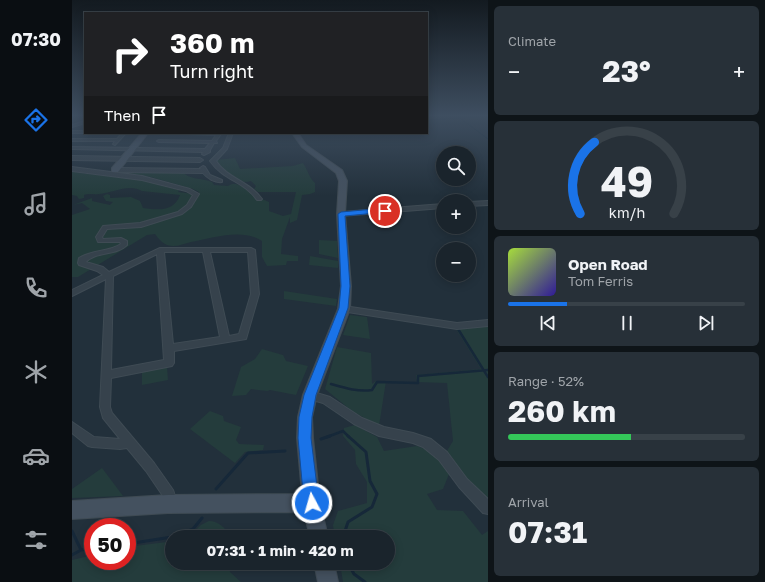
<!DOCTYPE html>
<html lang="en">
<head>
<meta charset="utf-8">
<style>
	:root { --surface:#1a242c; --page:#273038; --text:#f1f3f6; --muted:#9fa4a9; --line:#384148; --accent:#1a73e8 }
	body { margin:0; font-family:"Golos Text",sans-serif; background:var(--page); color:var(--text); height:100vh; display:flex; flex-direction:column; font-size:15px; white-space:nowrap }
	* { box-sizing:border-box; margin:0 }
	p { font-size:13px; color:var(--muted) }
	.icon { flex:none; width:22px; height:22px; fill:none; stroke:currentColor; stroke-width:2; stroke-linecap:round; stroke-linejoin:round }
	.map { position:relative; flex:1; overflow:hidden }
	.drawer { display:flex; flex-direction:column; gap:6px; padding:6px; background:#0e1418; width:277px }
	.drawer>* { flex:none }
	.top-card { position:absolute; left:12px; top:12px; width:344px; height:122px; border-radius:0px; box-shadow:0 2px 10px #0003,0 0 0 1px var(--line); background:#202124; color:#fff; overflow:hidden }
	.fabs { position:absolute; left:364px; top:146px; display:grid; gap:8px }
	.fabs a { display:grid; place-items:center; width:40px; height:40px; border-radius:50%; background:var(--surface); box-shadow:0 2px 10px #0003,0 0 0 1px var(--line); font-size:20px }
	.speed { position:absolute; left:12px; top:518px; display:flex; gap:8px; font-size:20px; font-weight:700; text-align:center }
	.speed>* { display:grid; place-content:center; width:52px; height:52px; border-radius:50%; background:var(--surface); box-shadow:0 2px 10px #0003,0 0 0 1px var(--line); line-height:1 }
	.speed .limit { border:6px solid #d22; background:#fff; color:#111 }
	.pin { position:absolute; display:grid; place-items:center; width:34px; height:34px; color:#fff; margin:-17px; border:2px solid #fff; border-radius:50%; box-shadow:0 1px 4px #0007 }
	.me { position:absolute; width:44px; margin:-22px; rotate:354deg; stroke-linejoin:round; filter:drop-shadow(0 0 3px #0008) }
	.turn { display:flex; align-items:center; gap:14px; height:84px; padding:0 20px; font-size:18px }
	.turn .icon { width:52px; height:52px; stroke-width:2.5 }
	.turn b { display:block; font-size:28px; line-height:34px }
	.then { display:flex; align-items:center; height:38px; padding:0 20px; background:#0003; gap:8px; font-size:15px }
	.big { font-size:30px; font-weight:700; line-height:1.1 }
	.drawer .widget { flex:1; display:flex; flex-direction:column; justify-content:center; gap:6px; min-width:0; padding:0 14px; border-radius:6px; background:var(--page) }
	.drawer .dial { align-items:center; gap:0 }
	.dial svg { height:104px; overflow:visible; fill:none; stroke:var(--line); stroke-width:7; stroke-linecap:round; text-anchor:middle }
	.dial text { fill:var(--text); stroke:none }
	.song { display:flex; align-items:center; gap:12px }
	.cover { width:48px; height:48px; border-radius:6px; background:linear-gradient(135deg,hsl(80 70% 55%),hsl(250 70% 35%)) }
	.played { height:4px; border-radius:2px; background:linear-gradient(90deg,var(--accent) 25%,var(--line) 25%) }
	.keys { display:flex; justify-content:space-around; direction:ltr }
	.heat { display:flex; justify-content:space-between; align-items:center; font-size:22px; direction:ltr }
	.charge { height:6px; border-radius:3px; background:linear-gradient(90deg,#34c759 52%,var(--line) 0) }
	.trip { position:absolute; left:93px; top:530px; width:230px; height:40px; border-radius:20px; background:var(--surface); box-shadow:0 2px 10px #0003,0 0 0 1px var(--line); font-weight:700; line-height:40px; text-align:center }
	main { display:flex; flex:1; min-height:0 }
	.tab-bar { display:flex; flex-direction:column; width:72px; justify-content:space-around; align-items:center; background:#0a0e12; color:var(--muted) }
	.tab-bar .icon { width:28px; height:28px }
	.tab-bar .on { color:var(--accent) }
	.tab-bar b { font-size:18px; color:var(--text) }
	.map>svg:first-child { display:block }
</style>
</head>
<body>
<main>
<nav class="tab-bar">
<b>07:30</b>
<svg class="icon on" aria-label="directions" viewBox="0 0 24 24"><path d="M12 3l9 9-9 9-9-9zM9 14v-3h6M13 9l2 2-2 2"/></svg>
<svg class="icon" aria-label="music" viewBox="0 0 24 24"><path d="M9 18V5l10-2v13"/><circle cx="6" cy="18" r="3"/><circle cx="16" cy="16" r="3"/></svg>
<svg class="icon" aria-label="phone" viewBox="0 0 24 24"><path d="M5 4h4l2 5-3 2q2 4 5 5l2-3 5 2v4C11 20 4 13 5 4z"/></svg>
<svg class="icon" aria-label="climate" viewBox="0 0 24 24"><path d="M12 3v18M4 7l16 10M4 17L20 7"/></svg>
<svg class="icon" aria-label="car" viewBox="0 0 24 24"><path d="M5 17H2v-5l4-1 3-4h7l3 4 3 1v5h-3M9 17h6M6 11h13"/><circle cx="7" cy="17" r="2"/><circle cx="17" cy="17" r="2"/></svg>
<svg class="icon" aria-label="filters" viewBox="0 0 24 24"><path d="M4 7h16M4 17h16"/><circle cx="9" cy="7" r="2"/><circle cx="15" cy="17" r="2"/></svg>
</nav>
<div class="map">
<svg width="416" height="582" viewBox="0 0 416 582">
	<rect width="100%" height="100%" fill="#22303b"/>
	<path fill="#243c3c" d="M 163,158 L 168,169 L 221,166 L 231,163 C 236,170 237,178 243,183 L 243,192 L 238,194 L 230,195 L 225,220 L 218,223 L 218,217 L 210,239 L 209,254 L 226,256 L 226,261 L 215,261 L 214,265 L 195,266 L 190,257 L 190,241 C 170,228 141,238 119,242 C 111,244 103,248 95,245 C 90,243 86,238 83,234 L 75,235 L 6,277 L 0,277 L 0,215 L 18,209 L 10,203 L 1,205 L 20,198 L 20,201 L 38,205 L 41,202 L 34,201 L 31,196 L 35,194 L 38,195 L 38,198 L 59,197 L 68,201 L 71,208 C 86,210 102,212 108,195 L 70,191 C 57,183 41,193 27,194 C 21,195 17,193 12,195 L 12,198 L 7,199 L 5,196 L 0,195 L 0,171 L 8,173 L 65,179 L 107,190 L 106,192 L 122,194 C 113,214 104,213 85,220 C 102,217 122,213 127,192 L 121,189 L 79,177 L 43,173 L 48,172 L 111,173 C 113,174 114,175 116,176 C 122,179 133,179 140,182 L 142,185 L 156,186 L 160,184 L 164,184 L 178,189 L 185,200 L 190,199 L 197,202 L 197,211 L 211,216 L 219,214 L 224,192 L 186,192 L 182,189 L 184,186 L 179,181 C 164,186 154,172 143,162 L 144,160 Z
		M 247,240 L 265,241 L 266,258 L 247,254 Z
		M 238,256 L 266,261 L 266,268 L 237,265 Z
		M 212,291 L 265,299 L 264,306 L 212,299 Z
		M 278,315 L 295,317 L 298,339 L 271,335 Z
		M 416,325 L 416,500 L 403,490 L 375,451 L 381,441 L 375,383 L 345,382 L 344,375 L 409,369 L 384,329 Z
		M 265,347 L 299,353 L 300,384 L 304,381 L 314,381 L 307,426 L 280,411 L 253,389 Z
		M 190,349 L 211,355 L 214,361 L 236,366 L 224,395 L 198,390 L 195,391 L 179,389 L 174,395 L 160,396 L 169,367 L 183,359 Z
		M 95,367 L 96,380 L 70,385 L 70,371 Z
		M 138,411 L 151,416 L 152,421 L 169,427 L 164,440 L 167,444 L 192,445 L 191,450 L 173,452 L 163,463 L 118,429 Z
		M 283,425 L 305,437 L 312,451 L 345,446 L 361,452 L 377,474 L 371,489 L 355,494 L 365,510 L 391,511 L 410,535 L 416,531 L 416,582 L 271,582 L 268,563 L 316,563 L 316,537 L 263,537 L 261,525 L 266,511 L 295,503 L 295,482 L 284,464 L 283,450 L 271,436 L 272,428 Z
		M 30,468 L 51,496 L 0,498 L 0,489 Z
		M 137,521 C 146,521 155,528 157,537 L 107,537 L 121,533 L 129,525 Z
		M 100,540 L 100,563 L 156,563 L 158,572 L 169,582 L 0,582 L 0,560 L 21,555 L 21,561 L 55,561 L 55,547 L 95,542 Z"/>
	<g fill="none" stroke-linecap="round" stroke-linejoin="round">
		<path stroke="#162839" stroke-width="1" d="M 416,116 L 388,118 L 416,139
			M 355,120 L 388,118"/>
		<path stroke="#162839" stroke-width="2.5" d="M 386,329 L 416,377
			M 259,384 C 273,388 286,392 300,390 L 305,382 L 346,383 L 346,376 L 416,370
			M 255,437 L 271,431 L 277,437"/>
		<path stroke="#162839" stroke-width="3" d="M 249,439 L 258,436
			M 144,489 L 176,453 L 213,451
			M 0,531 L 9,550 L 21,548
			M 102,537 L 121,529 L 130,518
			M 271,537 L 276,522 L 300,507 L 305,494 L 298,481 L 294,452 L 276,436
			M 55,544 L 100,537
			M 0,555 L 9,550
			M 276,563 L 282,574 L 293,582"/>
		<g stroke="#3f4b54" stroke-width="2">
			<path id="street" d="M 13,121 L 13,123 L 0,127 L 0,125 Z
				M 0,131 L 13,131 L 13,133 L 14,133 L 0,133 Z
				M 50,133 L 54,133 L 43,145 L 41,144 L 43,141 L 0,141 L 0,139 L 45,139 Z
				M 114,133 L 149,134 L 144,141 L 145,143 L 142,143 L 138,150 L 138,152 L 132,155 L 130,154 L 131,152 L 0,149 L 0,147 L 133,149 L 138,143 L 87,142 L 85,141 L 87,140 L 140,141 L 144,135 L 116,134 Z
				M 157,133 L 161,133 L 155,149 L 144,161 C 156,179 177,181 190,199 L 189,200 L 185,200 C 172,181 152,181 138,161 L 151,148 Z
				M 0,156 L 128,158 L 131,160 L 128,162 L 0,160 Z
				M 131,166 L 133,167 L 138,175 L 150,180 L 150,182 C 143,183 135,178 131,173 L 45,172 L 42,170 L 45,168 L 129,169 L 128,168 Z
				M 0,167 L 70,176 L 118,189 L 127,194 L 119,207 L 110,214 L 69,227 L 35,229 L 30,237 L 31,239 L 49,238 L 55,241 L 55,245 C 44,256 24,251 14,262 L 31,267 L 37,272 L 88,248 L 179,248 L 183,250 L 187,294 L 174,339 L 102,351 L 102,363 L 100,366 L 39,378 L 38,407 L 40,413 L 82,463 L 101,490 C 104,496 103,502 101,509 L 96,510 L 91,509 L 90,504 L 91,496 L 74,471 L 55,448 L 48,449 L 20,447 L 16,446 L 0,433 L 0,422 L 22,437 L 48,439 L 31,418 L 28,407 L 34,279 L 0,296 L 0,290 L 31,275 L 25,271 L 7,265 L 6,263 L 7,258 C 20,250 36,252 49,244 L 48,242 L 26,242 L 24,237 L 31,226 L 68,223 L 106,212 L 115,205 L 121,195 L 114,191 L 70,180 L 0,171 ZM 92,252 L 131,252 L 148,337 L 101,344 ZM 138,252 L 176,252 L 179,294 L 167,334 L 157,336 ZM 85,254 L 92,360 L 39,370 L 41,276 Z
				M 416,201 L 416,205 L 397,206 L 397,202 Z
				M 371,204 L 371,208 L 269,216 L 266,214 L 269,212 Z
				M 272,306 L 385,323 L 416,320 L 416,326 L 385,329 L 269,311 L 268,309 L 269,307 Z
				M 238,391 L 258,397 L 290,418 L 312,427 L 341,433 L 359,439 L 375,452 L 395,479 L 416,499 L 416,514 L 411,513 L 387,487 L 367,460 L 351,447 L 341,443 L 307,436 L 282,424 L 251,403 L 234,398 L 233,395 L 234,392 Z"/>
		</g>
		<g stroke="#3f4b54" stroke-width="2">
			<path id="secondary" d="M 70,133 L 76,133 L 46,172 L 40,172 L 40,168 Z
				M 220,133 L 226,133 L 234,145 L 270,170 L 275,181 L 273,214 L 279,286 L 278,309 L 245,395 L 240,417 L 241,438 L 248,503 L 256,537 L 238,537 L 232,512 L 96,513 L 0,519 L 0,501 L 96,495 L 230,494 L 225,438 L 226,417 L 231,395 L 266,309 L 269,286 L 265,214 L 267,181 L 264,173 L 230,147 Z
				M 242,563 L 262,563 L 266,582 L 246,582 Z"/>
		</g>
		<use href="#street" fill="#36424c" fill-rule="evenodd"/>
		<use href="#secondary" fill="#44515f" fill-rule="evenodd"/>
	</g>
	<linearGradient id="sky" x2="0" y2="1"><stop stop-color="#131a20"/><stop offset="0.59" stop-color="#3e4e60"/><stop offset="1" stop-color="#3e4e60" stop-opacity="0"/></linearGradient>
	<rect width="416" height="196" fill="url(#sky)"/>
	<path fill="#1a73e8" stroke="#114b97" d="M 313,208 L 315,209 L 315,212 L 273,216 L 278,286 L 276,308 L 244,395 L 240,417 L 239,438 L 247,503 L 245,508 L 240,510 L 234,508 L 232,503 L 226,438 L 227,417 L 232,395 L 267,308 L 269,286 L 266,214 L 269,212 Z"/>
</svg>
<div class="fabs">
<a><svg class="icon" aria-label="search" viewBox="0 0 24 24"><circle cx="10" cy="10" r="6"/><path d="M15 15l6 6"/></svg></a>
<a>+</a>
<a>−</a>
</div>
<div class="speed"><div class="limit">50</div></div>
<div class="pin" style="left:313px;top:211px;background:#d93025"><svg class="icon" aria-label="arrive" viewBox="0 0 24 24"><path d="M6 21V4h12l-3 4 3 4H6"/></svg></div>
<svg class="me" style="left:240px;top:503px" viewBox="-20 -20 40 40"><circle r="17" fill="#1a73e8" stroke="#fff" stroke-width="3"/><path d="M0-11L8 9 0 5-8 9z" fill="#fff"/></svg>
<div class="trip">07:31 · 1 min · 420 m</div>
<div class="top-card">
<div class="turn"><svg class="icon" aria-label="right" viewBox="0 0 24 24"><path d="M7 20v-9h11M14 6l5 5-5 5"/></svg><div><b>360 m</b>Turn right</div></div>
<div class="then">Then<svg class="icon" aria-label="arrive" viewBox="0 0 24 24"><path d="M6 21V4h12l-3 4 3 4H6"/></svg></div>
</div>
</div>
<section class="drawer">
<div class="widget"><p>Climate</p>
<div class="heat"><a>−</a><b class="big">23°</b><a>+</a></div>
</div>
<div class="widget dial"><svg viewBox="0 0 100 80">
<path d="M14 69A42 42 0 1 1 86 69"/>
<path d="M14 69A42 42 0 0 1 25 14" stroke="#1a73e8"/>
<text x="50" y="56" font-size="32" font-weight="700">49</text>
<text x="50" y="72" font-size="11">km/h</text>
</svg></div>
<div class="widget">
<div class="song"><i class="cover"></i><div><b>Open Road</b><p>Tom Ferris</p></div></div>
<div class="played"></div>
<div class="keys"><svg class="icon" aria-label="previous" viewBox="0 0 24 24"><path d="M18 5L8 12l10 7zM5 5v14"/></svg><svg class="icon" aria-label="pause" viewBox="0 0 24 24"><path d="M8 5v14M16 5v14"/></svg><svg class="icon" aria-label="next" viewBox="0 0 24 24"><path d="M6 5l10 7-10 7zM19 5v14"/></svg></div>
</div>
<div class="widget"><p>Range · 52%</p><b class="big">260 km</b><div class="charge"></div></div>
<div class="widget"><p>Arrival</p><b class="big">07:31</b></div>
</section>
</main>
</body>
</html>
